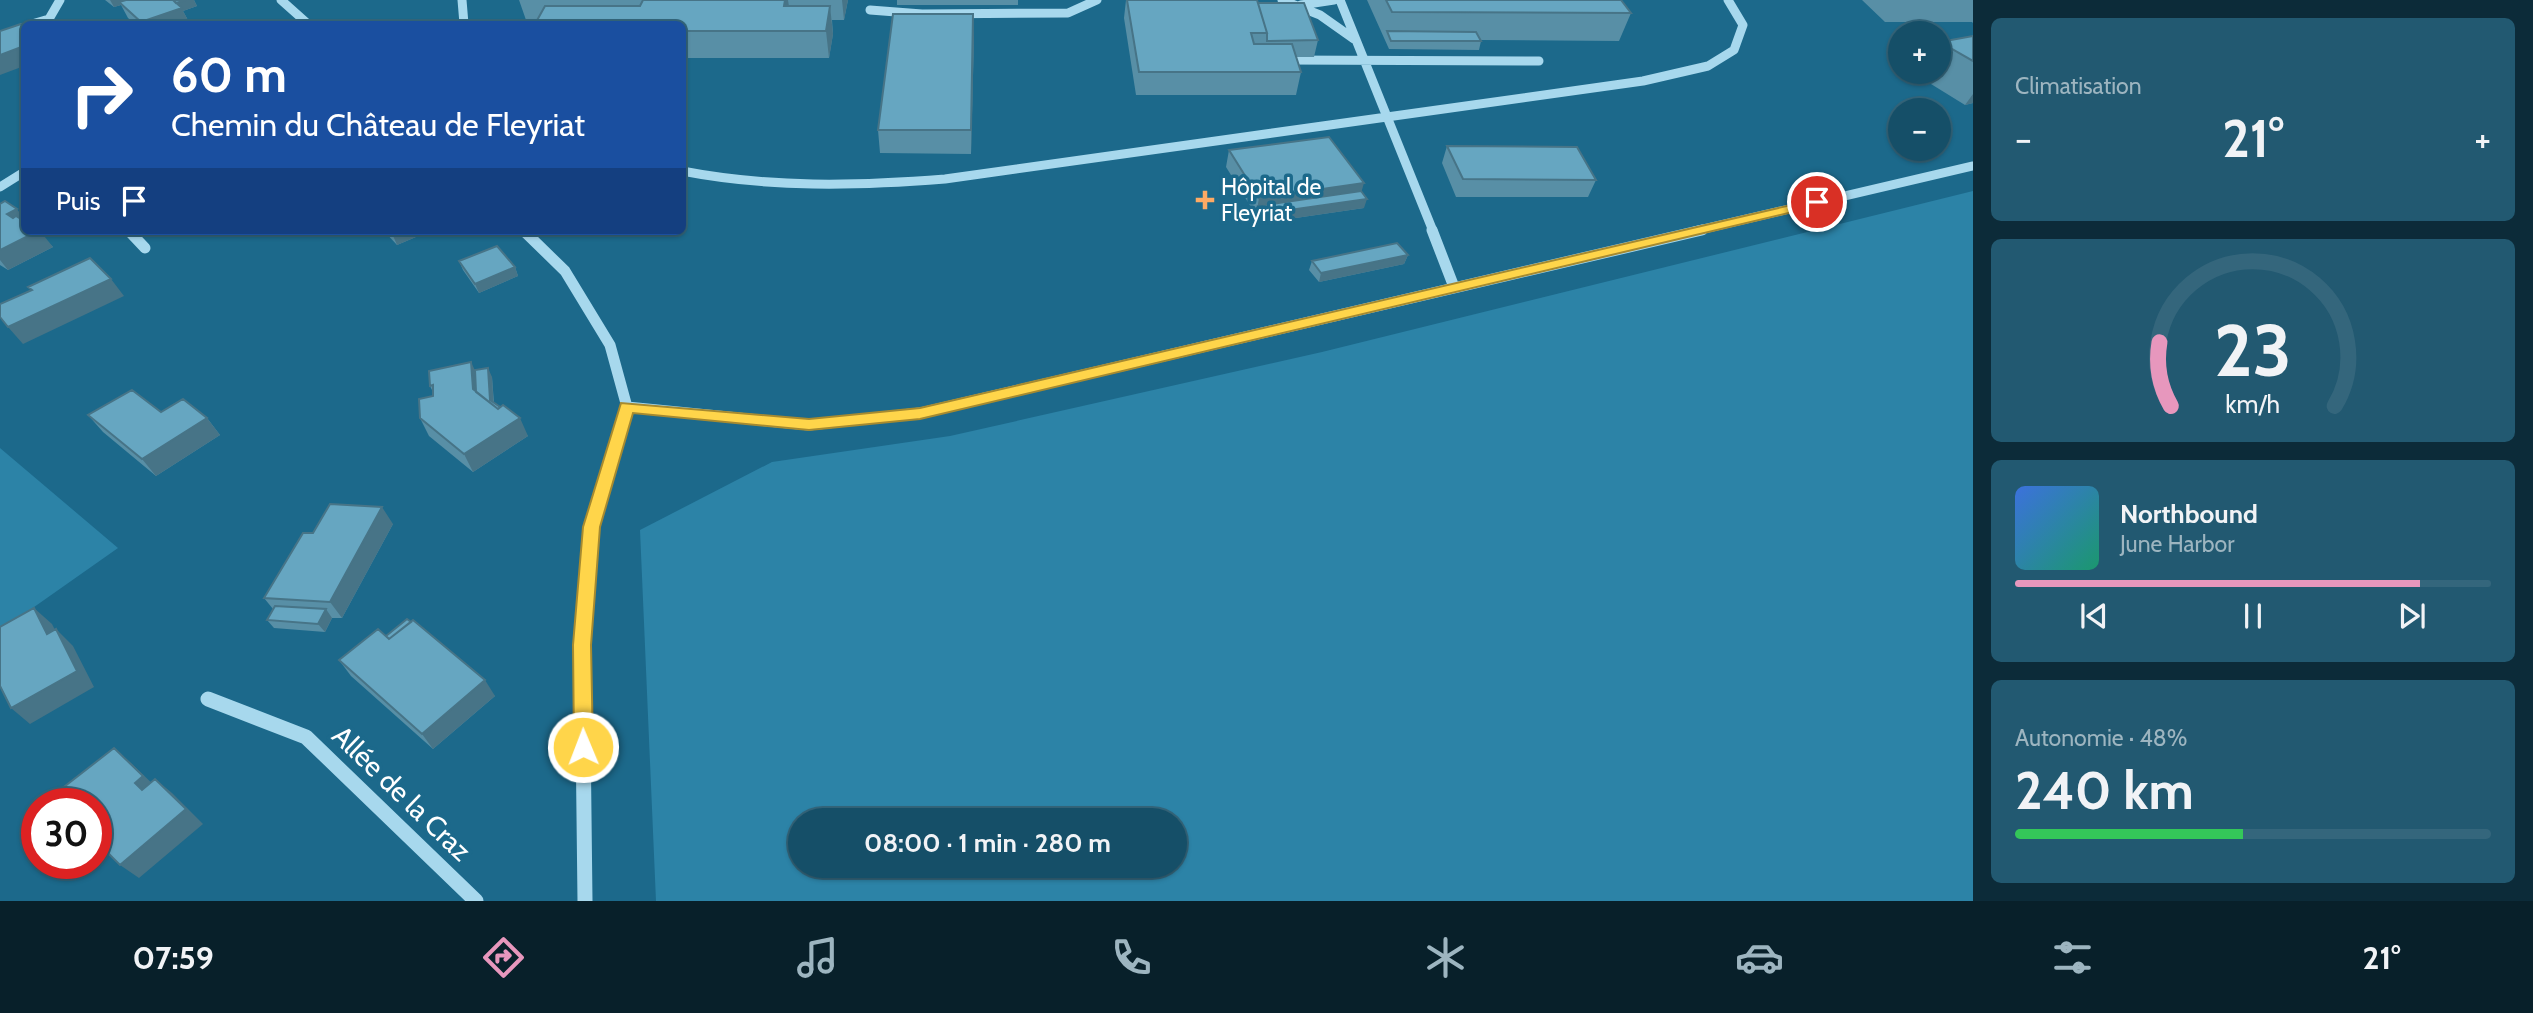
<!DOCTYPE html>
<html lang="fr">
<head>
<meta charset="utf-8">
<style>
	:root { --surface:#154f68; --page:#225971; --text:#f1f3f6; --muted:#9db5c0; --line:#34667c; --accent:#e797bd }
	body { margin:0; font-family:Cabin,sans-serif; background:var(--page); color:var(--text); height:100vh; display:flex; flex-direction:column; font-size:26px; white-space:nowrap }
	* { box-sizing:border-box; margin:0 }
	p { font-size:23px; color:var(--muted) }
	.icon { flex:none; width:38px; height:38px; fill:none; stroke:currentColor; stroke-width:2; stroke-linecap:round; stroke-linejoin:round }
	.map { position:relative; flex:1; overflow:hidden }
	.details { display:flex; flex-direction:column; gap:18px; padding:18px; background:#0c2b39; width:560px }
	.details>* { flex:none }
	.banner { position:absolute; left:21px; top:21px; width:665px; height:214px; border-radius:10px; box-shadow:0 2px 5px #0004,0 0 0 2px var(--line); background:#1a4fa0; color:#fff; overflow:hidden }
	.fabs { position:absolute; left:1888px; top:21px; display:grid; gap:14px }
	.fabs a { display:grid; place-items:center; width:63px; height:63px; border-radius:50%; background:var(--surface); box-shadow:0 2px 5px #0004,0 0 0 2px var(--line); font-size:35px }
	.speed { position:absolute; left:21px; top:788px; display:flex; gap:14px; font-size:35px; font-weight:700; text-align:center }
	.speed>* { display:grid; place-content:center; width:91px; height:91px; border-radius:50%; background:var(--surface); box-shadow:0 2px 5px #0004,0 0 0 2px var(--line); line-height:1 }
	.speed .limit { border:10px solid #d22; background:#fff; color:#111 }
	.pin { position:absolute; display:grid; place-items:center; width:60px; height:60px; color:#fff; margin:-30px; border:4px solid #fff; border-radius:50%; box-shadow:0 2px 7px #0007 }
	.me { position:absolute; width:77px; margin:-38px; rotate:359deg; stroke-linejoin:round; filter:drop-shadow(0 0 5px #0008) }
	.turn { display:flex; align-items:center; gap:24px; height:147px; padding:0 35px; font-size:32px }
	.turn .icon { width:91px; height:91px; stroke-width:2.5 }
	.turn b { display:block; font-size:49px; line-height:60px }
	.then { display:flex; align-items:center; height:66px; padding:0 35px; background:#0003; gap:14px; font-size:26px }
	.big { font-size:52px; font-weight:700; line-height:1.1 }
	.details .tile { flex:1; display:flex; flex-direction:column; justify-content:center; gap:10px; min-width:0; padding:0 24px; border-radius:10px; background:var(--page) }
	.details .dial { align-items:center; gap:0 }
	.dial svg { height:182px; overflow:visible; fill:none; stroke:var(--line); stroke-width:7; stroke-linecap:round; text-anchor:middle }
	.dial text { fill:var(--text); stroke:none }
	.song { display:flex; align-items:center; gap:21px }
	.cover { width:84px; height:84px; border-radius:10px; background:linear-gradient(135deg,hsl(220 70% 55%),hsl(160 70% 35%)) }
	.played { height:7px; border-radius:4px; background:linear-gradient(90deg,var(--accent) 85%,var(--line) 85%) }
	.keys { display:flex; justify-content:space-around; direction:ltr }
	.heat { display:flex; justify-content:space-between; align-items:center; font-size:38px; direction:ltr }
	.charge { height:10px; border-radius:5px; background:linear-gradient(90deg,#34c759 48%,var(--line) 0) }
	.trip { position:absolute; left:788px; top:808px; width:399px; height:70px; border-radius:35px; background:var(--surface); box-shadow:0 2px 5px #0004,0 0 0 2px var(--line); font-weight:700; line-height:70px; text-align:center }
	.menu { display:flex; height:112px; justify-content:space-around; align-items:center; background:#08202a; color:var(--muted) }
	.menu .icon { width:49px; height:49px }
	.menu .active { color:var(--accent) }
	.menu b { font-size:32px; color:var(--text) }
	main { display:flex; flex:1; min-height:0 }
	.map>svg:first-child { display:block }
</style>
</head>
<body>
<main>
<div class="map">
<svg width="1973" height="901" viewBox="0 0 1973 901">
	<rect width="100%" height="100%" fill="#1c698b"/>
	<path fill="#2c83a7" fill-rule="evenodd" d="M 1973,191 L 1973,901 L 656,901 L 640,530 L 772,462 L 950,436 L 1322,352 ZM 800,821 L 1174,821 L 1174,866 L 800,866 Z
		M 0,448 L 118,548 L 0,631 Z"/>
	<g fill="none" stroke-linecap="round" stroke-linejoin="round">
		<path stroke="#a7d8ed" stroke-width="9" d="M 281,0 L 308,24
			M 462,0 L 464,24
			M 1282,0 L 1320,15 L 1354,39
			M 1340,0 L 1433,231
			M 1301,5 L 1334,0
			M 870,10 L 922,14 L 1068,13 L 1097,0
			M 32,24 L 49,19 L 60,0
			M 1284,60 L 1539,61
			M 682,171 C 770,188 856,186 945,179 L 1643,81 L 1708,66 L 1734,50 L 1743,25 L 1728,0
			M 0,187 L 24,172
			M 1695,231 L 1973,166"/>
		<path stroke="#a7d8ed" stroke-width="11" d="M 1432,230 L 1454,287
			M 129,231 L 145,248
			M 524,231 L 565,271 L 610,345 L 627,407 L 591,526
			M 627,407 L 809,425 L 920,413 L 1702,230"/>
		<path stroke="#a7d8ed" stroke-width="15" d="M 208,699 L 306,737 L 476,901
			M 585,901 L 582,645 L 592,524"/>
	</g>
	<path fill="#588fa6" d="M 105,0 L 194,0 L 197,6 L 183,11 L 190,24 L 135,24 L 128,18 L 121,5 L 114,7 Z
		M 519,0 L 848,0 L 844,20 L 832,20 L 833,34 L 829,58 L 682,58 L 682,24 L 526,20 Z
		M 897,0 L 1018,0 L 1018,5 L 897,5 Z
		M 1126,0 L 1257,0 L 1258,3 L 1318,40 L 1314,57 L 1296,57 L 1301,72 L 1296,95 L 1136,95 L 1124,18 Z
		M 1367,0 L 1621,0 L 1631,13 L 1619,41 L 1481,40 L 1481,41 L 1479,50 L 1389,49 Z
		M 1862,0 L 1973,0 L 1973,23 L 1972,22 L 1885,22 Z
		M 1973,36 L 1973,103 L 1965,105 L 1918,76 L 1921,72 L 1939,72 L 1939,44 L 1940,42 Z
		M 974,37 L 971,154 L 880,153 L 878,130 Z
		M 1447,146 L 1596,180 L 1588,197 L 1456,197 L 1442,163 Z
		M 1229,150 L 1361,191 L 1364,208 L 1261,223 L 1226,167 Z
		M 0,204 L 23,217 L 53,247 L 8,270 L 0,265 Z
		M 384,231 L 430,231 L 397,245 Z
		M 1408,255 L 1404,264 L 1319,282 L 1309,270 L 1312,261 Z
		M 459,261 L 515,267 L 518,276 L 479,293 L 463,270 Z
		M 475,370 L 492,377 L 494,403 L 528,436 L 473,472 L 429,436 L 420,418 L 433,396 L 433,392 L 430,386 Z
		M 161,412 L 207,418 L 220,435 L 156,476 L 103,432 L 88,415 Z
		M 393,524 L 342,618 L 332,618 L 325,632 L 274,628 L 267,620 L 273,609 L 264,598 L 313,533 Z
		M 386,636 L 495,696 L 433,749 L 351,676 L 339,660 Z"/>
	<path fill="#477487" d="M 110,0 L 135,0 L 119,2 L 121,5 L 114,7 Z
		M 186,0 L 194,0 L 197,6 L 183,11 L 190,24 L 142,24 L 141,22 L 166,6 Z
		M 785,0 L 788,0 L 791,20 L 784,6 Z
		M 842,0 L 848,0 L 844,20 Z
		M 830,6 L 833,34 L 829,58 L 826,31 Z
		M 973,14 L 974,37 L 971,154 L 971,130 Z
		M 24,46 L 24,66 L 0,75 L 0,51 Z
		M 1973,94 L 1973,103 L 1965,105 Z
		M 1364,183 L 1359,200 L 1367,199 L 1364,208 L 1261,223 L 1262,214 L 1258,206 L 1256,215 L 1259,198 Z
		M 17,209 L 24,219 L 0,215 Z
		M 38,231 L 40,231 L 53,247 L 8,270 L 0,260 L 0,250 Z
		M 391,231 L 430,231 L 397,245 Z
		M 1408,255 L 1404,264 L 1319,282 L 1321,273 Z
		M 515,267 L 518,276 L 479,293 L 475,284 Z
		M 111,279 L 124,296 L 23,344 L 8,327 Z
		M 471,362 L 479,379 L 477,397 L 473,389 Z
		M 488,368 L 492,377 L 494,409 L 490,400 Z
		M 207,418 L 220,435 L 156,476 L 142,459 Z
		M 520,418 L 528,436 L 473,472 L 464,454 Z
		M 382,507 L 393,524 L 342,618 L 330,602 Z
		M 34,608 L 52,624 L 65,650 L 47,634 Z
		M 326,609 L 332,618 L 325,632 L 318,624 Z
		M 56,629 L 73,646 L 94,687 L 30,724 L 11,708 Z
		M 485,680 L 495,696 L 433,749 L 422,734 Z
		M 114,748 L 131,763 L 160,791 L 142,790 L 135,783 Z
		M 155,779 L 172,793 L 203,824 L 139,878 L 120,865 Z"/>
	<path fill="#66a6c1" stroke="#477487" stroke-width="2" d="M 126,0 L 173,0 L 182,8 L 141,22 L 119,2 Z
		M 173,0 L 186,0 L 176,3 Z
		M 643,0 L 785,0 L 784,6 L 830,6 L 826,31 L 682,31 L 682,24 L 535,24 L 545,6 L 640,6 Z
		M 1127,0 L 1257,0 L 1267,33 L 1251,33 L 1254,44 L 1292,44 L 1301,72 L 1139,72 Z
		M 1386,0 L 1621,0 L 1631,13 L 1392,12 Z
		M 1258,3 L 1304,3 L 1318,40 L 1267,41 L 1267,33 Z
		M 893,14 L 973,14 L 971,130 L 878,130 Z
		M 21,24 L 24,27 L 24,46 L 0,55 L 0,31 Z
		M 1387,31 L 1476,32 L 1481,41 L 1391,41 Z
		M 1973,36 L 1973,61 L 1940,42 Z
		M 1329,137 L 1364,183 L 1259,198 L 1229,150 Z
		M 1447,146 L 1577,147 L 1596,180 L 1463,179 Z
		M 1361,191 L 1367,199 L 1262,214 L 1258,206 Z
		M 5,201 L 17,209 L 7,214 L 13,218 L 16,216 L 24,221 L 24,231 L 38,231 L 0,250 L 0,204 Z
		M 1397,243 L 1408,255 L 1321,273 L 1312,261 Z
		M 497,246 L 515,267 L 475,284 L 459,261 Z
		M 90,258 L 111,279 L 8,327 L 0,317 L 0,304 L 32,290 L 28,287 Z
		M 471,362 L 473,389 L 498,409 L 503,405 L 520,418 L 464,454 L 420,418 L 419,399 L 433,396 L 433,385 L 430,386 L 429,371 Z
		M 488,368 L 490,400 L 500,407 L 498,409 L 476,392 L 475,370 Z
		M 132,390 L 161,412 L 183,399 L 207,418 L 142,459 L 88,415 Z
		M 330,504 L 382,507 L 330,602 L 264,598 L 303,533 L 313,533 Z
		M 275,606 L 326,609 L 318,624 L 267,620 Z
		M 34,608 L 47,634 L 56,629 L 77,671 L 11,708 L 0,686 L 0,627 Z
		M 407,619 L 411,622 L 389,639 L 386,636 Z
		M 413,620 L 485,680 L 422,734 L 339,660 L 378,629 L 389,639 Z
		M 114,748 L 143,776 L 135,783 L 142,790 L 155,779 L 186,809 L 120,865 L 96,841 L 96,803 L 58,803 L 51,797 Z"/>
	<path fill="#ffd54a" stroke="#a68a30" stroke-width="2" d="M 1817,199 L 1824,202 L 1822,205 L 920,419 L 809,430 L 633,413 L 600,527 L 591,645 L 593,747 L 590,753 L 583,756 L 577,753 L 574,747 L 573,645 L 583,527 L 621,403 L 809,419 L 920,408 Z"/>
	<path fill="#feaa64" stroke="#1c698b" stroke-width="2.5" d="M1201.5 189.5h7v7h7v7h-7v7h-7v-7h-7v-7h7z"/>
	<g text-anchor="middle" stroke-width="7" stroke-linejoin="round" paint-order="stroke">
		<g font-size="23" fill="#fff" stroke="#1c698b" text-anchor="start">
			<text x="1221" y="195">Hôpital de<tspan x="1221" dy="26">Fleyriat</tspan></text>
		</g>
		<g font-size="28" fill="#fff" stroke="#1c698b">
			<text transform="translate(402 793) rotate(44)" y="10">Allée de la Craz</text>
		</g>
	</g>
</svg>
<div class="fabs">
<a>+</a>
<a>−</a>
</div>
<div class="speed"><div class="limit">30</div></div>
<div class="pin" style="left:1817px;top:202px;background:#d93025"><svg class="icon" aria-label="arrive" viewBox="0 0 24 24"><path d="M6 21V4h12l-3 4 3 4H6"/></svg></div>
<svg class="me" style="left:583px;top:747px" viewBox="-20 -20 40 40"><circle r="17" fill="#ffd54a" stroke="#fff" stroke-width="3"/><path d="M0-11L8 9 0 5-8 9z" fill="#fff"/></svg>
<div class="trip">08:00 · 1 min · 280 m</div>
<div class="banner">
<div class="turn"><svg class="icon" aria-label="right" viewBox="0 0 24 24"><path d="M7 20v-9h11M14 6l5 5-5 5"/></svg><div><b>60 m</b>Chemin du Château de Fleyriat</div></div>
<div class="then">Puis<svg class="icon" aria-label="arrive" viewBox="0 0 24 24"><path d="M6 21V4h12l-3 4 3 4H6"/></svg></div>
</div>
</div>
<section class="details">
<div class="tile"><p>Climatisation</p>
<div class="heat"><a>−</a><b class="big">21°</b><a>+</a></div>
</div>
<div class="tile dial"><svg viewBox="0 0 100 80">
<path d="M14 69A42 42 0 1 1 86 69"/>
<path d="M14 69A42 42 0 0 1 9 41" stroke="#e797bd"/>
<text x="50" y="56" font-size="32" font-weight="700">23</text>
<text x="50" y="72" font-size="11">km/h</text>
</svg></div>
<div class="tile">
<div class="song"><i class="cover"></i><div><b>Northbound</b><p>June Harbor</p></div></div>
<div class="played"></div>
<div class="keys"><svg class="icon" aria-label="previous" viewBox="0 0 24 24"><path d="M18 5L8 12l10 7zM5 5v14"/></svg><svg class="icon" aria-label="pause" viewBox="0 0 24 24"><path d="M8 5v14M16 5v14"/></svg><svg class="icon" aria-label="next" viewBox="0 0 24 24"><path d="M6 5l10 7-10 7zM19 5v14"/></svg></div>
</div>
<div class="tile"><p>Autonomie · 48%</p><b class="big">240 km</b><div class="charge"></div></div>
</section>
</main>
<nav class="menu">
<b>07:59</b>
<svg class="icon active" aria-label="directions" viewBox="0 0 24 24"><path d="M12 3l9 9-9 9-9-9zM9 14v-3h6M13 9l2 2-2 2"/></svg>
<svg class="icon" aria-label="music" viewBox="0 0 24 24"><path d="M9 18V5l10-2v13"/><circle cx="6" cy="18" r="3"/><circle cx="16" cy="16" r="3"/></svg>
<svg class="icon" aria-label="phone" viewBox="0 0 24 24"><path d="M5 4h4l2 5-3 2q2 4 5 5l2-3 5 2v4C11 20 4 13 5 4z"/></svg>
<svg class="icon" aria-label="climate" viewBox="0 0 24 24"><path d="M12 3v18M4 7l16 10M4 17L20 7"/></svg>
<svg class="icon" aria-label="car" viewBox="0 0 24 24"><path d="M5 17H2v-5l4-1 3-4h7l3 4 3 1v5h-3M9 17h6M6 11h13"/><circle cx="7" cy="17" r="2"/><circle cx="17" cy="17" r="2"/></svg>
<svg class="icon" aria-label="filters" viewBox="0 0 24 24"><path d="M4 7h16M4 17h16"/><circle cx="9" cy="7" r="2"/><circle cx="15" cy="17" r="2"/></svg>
<b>21°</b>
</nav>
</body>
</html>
